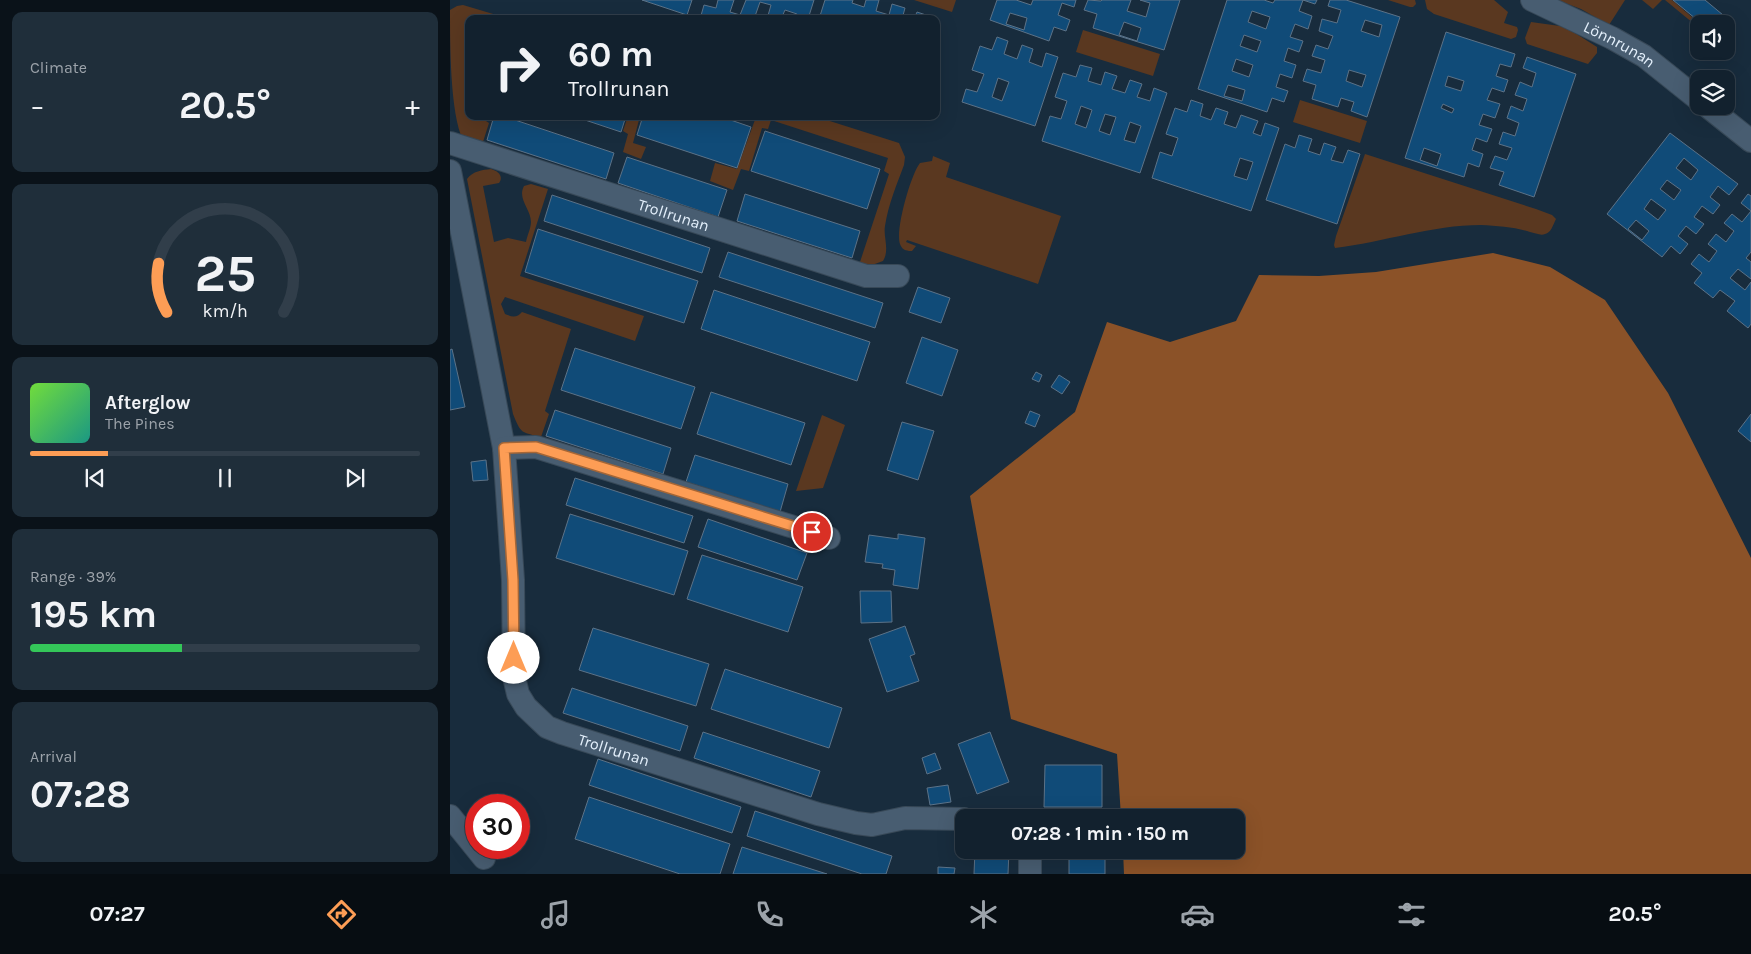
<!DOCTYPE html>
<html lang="en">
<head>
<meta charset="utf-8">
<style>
	:root { --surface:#12212e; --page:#1f2e3a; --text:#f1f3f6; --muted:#9ca3aa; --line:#313e4a; --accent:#fd9d55 }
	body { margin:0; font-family:Karla,sans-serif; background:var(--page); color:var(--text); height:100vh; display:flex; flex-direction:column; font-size:19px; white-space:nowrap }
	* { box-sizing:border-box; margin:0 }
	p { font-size:16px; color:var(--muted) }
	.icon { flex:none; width:28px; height:28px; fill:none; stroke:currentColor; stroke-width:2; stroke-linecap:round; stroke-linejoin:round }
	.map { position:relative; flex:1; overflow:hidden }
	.details { display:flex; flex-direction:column; gap:12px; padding:12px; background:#0a1219; width:450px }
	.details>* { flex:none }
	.hud { position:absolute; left:15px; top:15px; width:475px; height:105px; border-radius:10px; box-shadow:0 5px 20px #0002,0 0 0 1px var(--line); background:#12212e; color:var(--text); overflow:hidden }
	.buttons { position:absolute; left:1240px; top:15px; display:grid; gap:10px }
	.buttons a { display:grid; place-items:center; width:45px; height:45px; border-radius:10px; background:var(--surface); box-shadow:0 5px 20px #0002,0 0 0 1px var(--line); font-size:25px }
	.speed { position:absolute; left:15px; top:794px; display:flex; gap:10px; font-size:25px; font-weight:700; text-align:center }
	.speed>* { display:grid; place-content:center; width:65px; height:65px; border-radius:50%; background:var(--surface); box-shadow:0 5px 20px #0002,0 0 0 1px var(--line); line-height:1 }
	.speed .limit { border:8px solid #d22; background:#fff; color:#111 }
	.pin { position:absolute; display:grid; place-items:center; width:42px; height:42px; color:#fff; margin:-21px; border:2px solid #fff; border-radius:50%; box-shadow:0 1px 5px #0007 }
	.me { position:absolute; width:55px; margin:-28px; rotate:0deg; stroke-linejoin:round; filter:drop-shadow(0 0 4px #0008) }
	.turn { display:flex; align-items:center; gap:18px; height:105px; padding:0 20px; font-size:22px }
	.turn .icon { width:65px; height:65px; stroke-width:2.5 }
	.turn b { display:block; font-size:35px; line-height:42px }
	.big { font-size:38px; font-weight:700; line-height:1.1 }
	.details .card { flex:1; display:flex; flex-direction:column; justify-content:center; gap:8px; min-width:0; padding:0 18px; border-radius:10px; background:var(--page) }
	.details .dial { align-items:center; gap:0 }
	.dial svg { height:130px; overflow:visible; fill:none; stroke:var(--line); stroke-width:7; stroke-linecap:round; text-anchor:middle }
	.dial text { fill:var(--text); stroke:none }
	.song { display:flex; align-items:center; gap:15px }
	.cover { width:60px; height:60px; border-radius:8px; background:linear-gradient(135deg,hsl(100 70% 55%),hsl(170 70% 35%)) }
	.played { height:5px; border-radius:2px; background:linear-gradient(90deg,var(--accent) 20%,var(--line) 20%) }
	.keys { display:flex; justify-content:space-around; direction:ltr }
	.heat { display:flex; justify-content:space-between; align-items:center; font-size:28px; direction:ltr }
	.charge { height:8px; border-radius:4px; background:linear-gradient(90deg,#34c759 39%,var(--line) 0) }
	.trip { position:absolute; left:505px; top:809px; width:290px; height:50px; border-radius:10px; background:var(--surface); box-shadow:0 5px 20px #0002,0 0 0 1px var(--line); font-weight:700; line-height:50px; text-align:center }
	.menu { display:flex; height:80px; justify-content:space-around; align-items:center; background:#070d12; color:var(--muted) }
	.menu .icon { width:35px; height:35px }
	.menu .current { color:var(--accent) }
	.menu b { font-size:22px; color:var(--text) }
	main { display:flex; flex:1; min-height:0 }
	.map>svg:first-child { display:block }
</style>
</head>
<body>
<main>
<section class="details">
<div class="card"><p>Climate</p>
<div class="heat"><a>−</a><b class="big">20.5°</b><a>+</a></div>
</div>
<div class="card dial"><svg viewBox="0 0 100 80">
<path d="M14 69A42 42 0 1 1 86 69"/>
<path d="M14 69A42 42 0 0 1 9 39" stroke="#fd9d55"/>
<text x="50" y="56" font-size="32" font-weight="700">25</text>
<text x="50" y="72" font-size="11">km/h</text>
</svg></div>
<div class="card">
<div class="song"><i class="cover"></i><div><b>Afterglow</b><p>The Pines</p></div></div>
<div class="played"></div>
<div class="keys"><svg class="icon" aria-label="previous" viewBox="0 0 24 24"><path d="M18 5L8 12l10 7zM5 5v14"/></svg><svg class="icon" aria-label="pause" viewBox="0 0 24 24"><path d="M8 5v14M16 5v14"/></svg><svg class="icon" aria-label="next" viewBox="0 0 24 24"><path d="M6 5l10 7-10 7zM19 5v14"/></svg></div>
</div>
<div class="card"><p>Range · 39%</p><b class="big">195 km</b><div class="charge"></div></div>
<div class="card"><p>Arrival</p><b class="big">07:28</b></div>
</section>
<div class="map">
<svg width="1301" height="874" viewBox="0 0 1301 874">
	<rect width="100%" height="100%" fill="#182c3d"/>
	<path fill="#5a3820" d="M 464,0 L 506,0 L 502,12 Z
		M 938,0 L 965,0 L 966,4 L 963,7 L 960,7 Z
		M 975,0 L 1044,0 L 1058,12 L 1054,23 L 1067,27 L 1068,30 L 1066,37 L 1061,39 L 984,14 L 977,9 Z
		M 1107,0 L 1175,0 L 1159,25 L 1131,9 Z
		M 1192,0 L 1212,0 L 1203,9 Z
		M 1215,0 L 1222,0 L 1250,24 L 1249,24 L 1249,28 Z
		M 13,5 L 60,19 L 19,19 L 19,116 L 33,116 L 33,119 L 39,123 L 32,145 L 13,140 C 0,114 0,42 0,10 L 7,6 Z
		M 1081,22 L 1110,26 L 1117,28 L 1147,47 L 1147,53 L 1138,64 L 1077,44 L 1075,38 Z
		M 633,30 L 710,54 L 703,76 L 626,52 Z
		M 850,100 L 917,121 L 910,143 L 843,122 Z
		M 178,116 L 190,116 L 183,143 L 196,147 L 191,159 L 173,152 L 178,134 L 173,131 Z
		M 305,116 L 364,116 L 449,143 L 455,157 L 454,165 C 447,184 438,205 435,226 C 433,237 440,250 433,261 L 422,265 L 409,265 L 439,174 L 434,171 L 438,158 L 321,120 L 318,129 L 312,128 L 299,171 L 291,169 L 283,190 L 260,181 L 265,163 L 287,169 L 306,117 Z
		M 915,154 L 1086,209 L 1102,215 L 1106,219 C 1103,225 1101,233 1095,234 C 1091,236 1085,233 1080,232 C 1065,227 1048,226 1031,225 C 982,225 934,242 885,248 L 884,245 L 886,236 Z
		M 483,156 L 500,163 L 496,177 L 611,216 L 588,284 L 457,240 L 456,242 L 466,246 L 462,251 L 459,251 C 454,250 452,249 450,244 C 445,230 461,174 470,163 L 482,161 Z
		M 41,169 C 48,171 54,176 49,183 L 33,186 L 44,242 L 58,238 L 76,242 C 77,236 81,228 81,222 C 81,209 67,199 74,186 L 81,184 L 98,189 L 70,276 L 194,316 L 185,341 L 55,297 L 51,304 L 55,314 C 62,317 67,318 72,312 L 121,329 L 95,411 L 99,414 L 91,437 C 71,432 71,434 63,414 L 17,179 C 23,171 32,170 41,169 Z
		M 372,415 L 395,425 L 373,488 L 346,491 Z"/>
	<path fill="#8b5228" d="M 1043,253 L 1100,267 L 1155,300 L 1218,393 L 1301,558 L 1301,874 L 674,874 L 673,850 L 786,850 L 786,818 L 671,817 L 667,754 L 561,719 L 520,496 L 625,412 L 657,322 L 720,342 L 786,321 L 809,275 L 869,276 L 926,272 Z"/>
	<path fill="#104b78" stroke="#5c7287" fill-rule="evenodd" d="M 192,0 L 242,0 L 237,15 Z
		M 268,0 L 284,0 L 280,12 L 290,15 L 296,0 L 364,0 L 358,19 L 346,19 L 347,14 L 335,10 L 331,19 L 317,19 L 321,5 L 310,2 L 304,19 L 250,19 L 254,5 L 266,8 Z
		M 375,0 L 403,0 L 402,3 L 414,7 L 416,0 L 429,0 L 426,11 L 439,15 L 442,4 L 455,8 L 452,19 L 369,19 Z
		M 547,0 L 566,0 L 581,5 L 583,0 L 626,0 L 624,7 L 612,3 L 608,15 L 620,20 L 616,31 L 604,27 L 599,41 L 540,20 ZM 560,13 L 577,18 L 574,30 L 556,24 Z
		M 638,0 L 651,1 L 652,0 L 681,0 L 677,11 L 696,17 L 700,3 L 690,0 L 730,0 L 714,50 L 643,28 L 647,14 L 634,10 ZM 674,22 L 691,28 L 687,41 L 669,35 Z
		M 777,0 L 814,0 L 823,3 L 825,0 L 853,0 L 849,11 L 862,16 L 858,29 L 845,24 L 840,37 L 853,41 L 849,52 L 838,48 L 834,61 L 846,65 L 842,78 L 830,74 L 826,87 L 838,91 L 834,102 L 822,98 L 817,112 L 748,89 ZM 802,11 L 820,17 L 816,29 L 798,22 ZM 794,35 L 811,41 L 807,52 L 790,46 ZM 786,59 L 803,65 L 799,77 L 782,71 ZM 778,85 L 795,90 L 792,101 L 774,96 Z
		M 853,0 L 867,0 L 865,4 Z
		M 880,0 L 896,0 L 950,17 L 917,117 L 901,111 L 904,102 L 891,98 L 888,107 L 862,99 L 866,85 L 853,81 L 857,69 L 871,73 L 875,60 L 862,56 L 866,45 L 878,49 L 883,36 L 869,31 L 872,19 L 887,23 L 891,10 L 878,6 ZM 915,20 L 932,25 L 929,37 L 911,31 ZM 899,70 L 916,75 L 912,87 L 896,81 Z
		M 1223,0 L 1255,0 L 1279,20 L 1276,24 L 1252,24 Z
		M 467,12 L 476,15 L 474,19 L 464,19 Z
		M 996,32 L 1065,54 L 1061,67 L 1050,64 L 1046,76 L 1058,80 L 1054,92 L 1042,88 L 1037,100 L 1050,104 L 1045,118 L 1033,114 L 1029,125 L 1042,129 L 1037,142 L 1026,138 L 1022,150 L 1033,154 L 1029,167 L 1018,163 L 1014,177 L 955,158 ZM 998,76 L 1014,81 L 1011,91 L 995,86 ZM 993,104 L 1004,109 L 1002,113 L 991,108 ZM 974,148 L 991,154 L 987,166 L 970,160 Z
		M 547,37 L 558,41 L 554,54 L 567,59 L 572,45 L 583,49 L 579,62 L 592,67 L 596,53 L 608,57 L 585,126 L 512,102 L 516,89 L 527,92 L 534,74 L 522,70 L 530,46 L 542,50 ZM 548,78 L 559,82 L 552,101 L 542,97 Z
		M 1077,57 L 1126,74 L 1084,197 L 1049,185 L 1054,172 L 1040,168 L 1045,156 L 1057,160 L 1062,148 L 1049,144 L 1053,132 L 1065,136 L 1069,123 L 1057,118 L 1061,106 L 1073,111 L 1077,99 L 1065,95 L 1070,82 L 1082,87 L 1086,73 L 1073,68 Z
		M 630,65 L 642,68 L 638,81 L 651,85 L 655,72 L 667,76 L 662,89 L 675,93 L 680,80 L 692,84 L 687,97 L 700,101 L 704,88 L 717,93 L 690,173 L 592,141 L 600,116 L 611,119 L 617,101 L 605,97 L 613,73 L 626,77 ZM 631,106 L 642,110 L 636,128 L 625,124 ZM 655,114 L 666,117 L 660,135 L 649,131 ZM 680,122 L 691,126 L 685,143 L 674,140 Z
		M 741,100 L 753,104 L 750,116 L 761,120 L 766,108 L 778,112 L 774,124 L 786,128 L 791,115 L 808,121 L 803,133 L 811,136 L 815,123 L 829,128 L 801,211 L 702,178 L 710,152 L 722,156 L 728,138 L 716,134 L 725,108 L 737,112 ZM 790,158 L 803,162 L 797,180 L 784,176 Z
		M 44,116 L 53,116 L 164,153 L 156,179 L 37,140 Z
		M 123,116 L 176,116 L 171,132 Z
		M 193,116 L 269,116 L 301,127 L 287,168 L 187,135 Z
		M 315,131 L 430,169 L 417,209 L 301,171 Z
		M 1220,133 L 1288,184 L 1279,195 L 1268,186 L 1260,197 L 1270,205 L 1263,214 L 1252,206 L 1244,217 L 1254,224 L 1246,234 L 1236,226 L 1228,236 L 1238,244 L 1230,254 L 1221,246 L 1212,257 L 1157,214 ZM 1234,158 L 1248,170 L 1241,180 L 1226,168 ZM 1217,180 L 1231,190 L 1224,200 L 1210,189 ZM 1201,199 L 1216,210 L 1208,220 L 1194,209 ZM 1186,220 L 1199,231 L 1192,240 L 1178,229 Z
		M 849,135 L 862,139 L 858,151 L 870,155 L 874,143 L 886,147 L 881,160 L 893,163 L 898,150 L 910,154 L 887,224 L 816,200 L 835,144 L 845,148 Z
		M 177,157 L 277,190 L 268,217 L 168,183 Z
		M 295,194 L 410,231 L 402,258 L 287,221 Z
		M 1298,194 L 1301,196 L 1301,211 L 1291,203 Z
		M 102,195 L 260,248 L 252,273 L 94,221 Z
		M 1301,211 L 1301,252 L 1296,258 L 1301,262 L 1301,279 L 1288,269 L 1280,278 L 1295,290 L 1301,282 L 1301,324 L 1298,328 L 1277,311 L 1285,301 L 1270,290 L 1263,298 L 1244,283 L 1252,273 L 1241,264 L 1249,254 L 1259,262 L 1267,251 L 1258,244 L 1266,234 L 1276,242 L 1284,231 L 1274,223 L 1282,214 L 1292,222 Z
		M 88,229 L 248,281 L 234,323 L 75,272 Z
		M 278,252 L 433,303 L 425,328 L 269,277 Z
		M 468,287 L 500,298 L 491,323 L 459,312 Z
		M 264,290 L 420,342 L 407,381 L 251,329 Z
		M 472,337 L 508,350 L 492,396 L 456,383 Z
		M 125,348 L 245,387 L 231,429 L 111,390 Z
		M 2,349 L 15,407 L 0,410 L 0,350 Z
		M 586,372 L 592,375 L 589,382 L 582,379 Z
		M 609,375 L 620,382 L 612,394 L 601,387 Z
		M 261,392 L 355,423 L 341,465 L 247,434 Z
		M 105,410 L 221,448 L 213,474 L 96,436 Z
		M 580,411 L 590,415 L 585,427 L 575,423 Z
		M 1301,414 L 1301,442 L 1288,431 Z
		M 452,422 L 484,431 L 468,480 L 437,470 Z
		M 245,455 L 338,484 L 330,512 L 236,482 Z
		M 36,460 L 38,480 L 23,481 L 21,462 Z
		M 125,478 L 243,516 L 234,543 L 116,505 Z
		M 120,514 L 238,551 L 224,595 L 106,558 Z
		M 258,519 L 357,553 L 347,580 L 248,547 Z
		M 448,534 L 475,538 L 468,589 L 443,585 L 445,570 L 432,568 L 433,564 L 415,562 L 419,535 L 448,539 Z
		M 252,555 L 353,587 L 338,632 L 237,599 Z
		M 410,591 L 441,591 L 442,622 L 411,623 Z
		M 455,626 L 465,654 L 460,656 L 469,681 L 437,692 L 419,639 Z
		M 143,628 L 259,664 L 246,706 L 129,670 Z
		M 275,669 L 392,708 L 379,748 L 261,709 Z
		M 122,688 L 238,726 L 230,751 L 113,713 Z
		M 253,732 L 370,771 L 361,797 L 244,758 Z
		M 540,732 L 559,782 L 527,794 L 508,744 Z
		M 485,753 L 491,769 L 477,774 L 472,758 Z
		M 148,759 L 291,807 L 282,833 L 139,785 Z
		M 595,765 L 652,765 L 652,807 L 594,807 Z
		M 498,785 L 501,802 L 480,805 L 477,788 Z
		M 139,797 L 280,844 L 270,874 L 230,874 L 125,839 Z
		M 305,811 L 442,856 L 436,874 L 412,874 L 297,836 Z
		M 292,847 L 377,874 L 283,874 Z
		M 525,850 L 559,850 L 558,874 L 524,874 Z
		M 619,850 L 655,850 L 655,874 L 619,874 Z
		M 488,867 L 505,868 L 504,874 L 488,874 Z"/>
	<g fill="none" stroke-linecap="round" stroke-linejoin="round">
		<g stroke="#384958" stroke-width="24">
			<g id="minor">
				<path id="s1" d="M 1082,0 L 1162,38 L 1194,56 L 1249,100"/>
				<path d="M 1257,106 L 1301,141"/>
				<path id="s2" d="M 0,143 L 416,276 L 448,276"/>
				<path id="s3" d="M 0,171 L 54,448 L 63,580 L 64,677 L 68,694 L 76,707 L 97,727 L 112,733 L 368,814 L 406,823 L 422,825 L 455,818 L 514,819"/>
				<path d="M 54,448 L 86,447 L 379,538"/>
				<path d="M 0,816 L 34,858"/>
				<path d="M 580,850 L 580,874"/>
			</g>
		</g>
		<use href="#minor" stroke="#485d71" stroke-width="22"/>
	</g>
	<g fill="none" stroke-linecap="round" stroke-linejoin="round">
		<g stroke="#a46637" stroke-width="12">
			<path id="route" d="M 64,658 L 63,580 L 54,448 L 86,447 L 362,532"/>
		</g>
		<use href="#route" stroke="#fd9d55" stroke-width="9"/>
	</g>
	<g text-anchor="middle" stroke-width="5" stroke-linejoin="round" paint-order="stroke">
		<g font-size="16" fill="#e3effb" stroke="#0b131b">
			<text dy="6" stroke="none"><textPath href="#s1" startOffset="98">Lönnrunan</textPath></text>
			<text dy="6" stroke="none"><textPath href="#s2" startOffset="235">Trollrunan</textPath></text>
			<text dy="6" stroke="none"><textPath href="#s3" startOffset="644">Trollrunan</textPath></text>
		</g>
	</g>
</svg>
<div class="buttons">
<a><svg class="icon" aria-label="sound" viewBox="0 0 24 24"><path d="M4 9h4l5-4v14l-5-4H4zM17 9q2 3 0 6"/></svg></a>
<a><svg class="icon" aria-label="layers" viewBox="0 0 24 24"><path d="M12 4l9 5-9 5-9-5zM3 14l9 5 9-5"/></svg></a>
</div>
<div class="speed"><div class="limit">30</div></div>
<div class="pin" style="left:362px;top:532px;background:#d93025"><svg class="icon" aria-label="arrive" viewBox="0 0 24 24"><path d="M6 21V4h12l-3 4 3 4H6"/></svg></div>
<svg class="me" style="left:64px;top:658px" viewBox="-20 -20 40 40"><circle r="19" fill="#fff"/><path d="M0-13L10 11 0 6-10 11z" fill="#fd9d55"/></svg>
<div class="trip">07:28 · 1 min · 150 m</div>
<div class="hud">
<div class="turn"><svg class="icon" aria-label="right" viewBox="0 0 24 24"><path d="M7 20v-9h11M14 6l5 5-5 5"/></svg><div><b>60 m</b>Trollrunan</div></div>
</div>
</div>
</main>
<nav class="menu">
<b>07:27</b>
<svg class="icon current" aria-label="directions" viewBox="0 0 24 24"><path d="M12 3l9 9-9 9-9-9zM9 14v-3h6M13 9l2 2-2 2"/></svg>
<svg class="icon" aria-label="music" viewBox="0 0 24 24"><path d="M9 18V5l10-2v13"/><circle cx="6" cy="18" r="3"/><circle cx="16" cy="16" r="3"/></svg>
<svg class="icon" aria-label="phone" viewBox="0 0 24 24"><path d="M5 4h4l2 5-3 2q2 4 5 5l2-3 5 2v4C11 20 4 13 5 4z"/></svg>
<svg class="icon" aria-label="climate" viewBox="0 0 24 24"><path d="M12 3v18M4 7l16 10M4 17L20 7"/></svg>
<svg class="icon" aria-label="car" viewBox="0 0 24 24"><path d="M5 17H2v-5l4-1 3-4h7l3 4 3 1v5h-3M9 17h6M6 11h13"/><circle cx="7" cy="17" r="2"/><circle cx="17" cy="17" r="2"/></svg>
<svg class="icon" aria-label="filters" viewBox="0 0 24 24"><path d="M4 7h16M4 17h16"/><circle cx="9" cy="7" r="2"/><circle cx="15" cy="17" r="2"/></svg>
<b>20.5°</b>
</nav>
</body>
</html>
